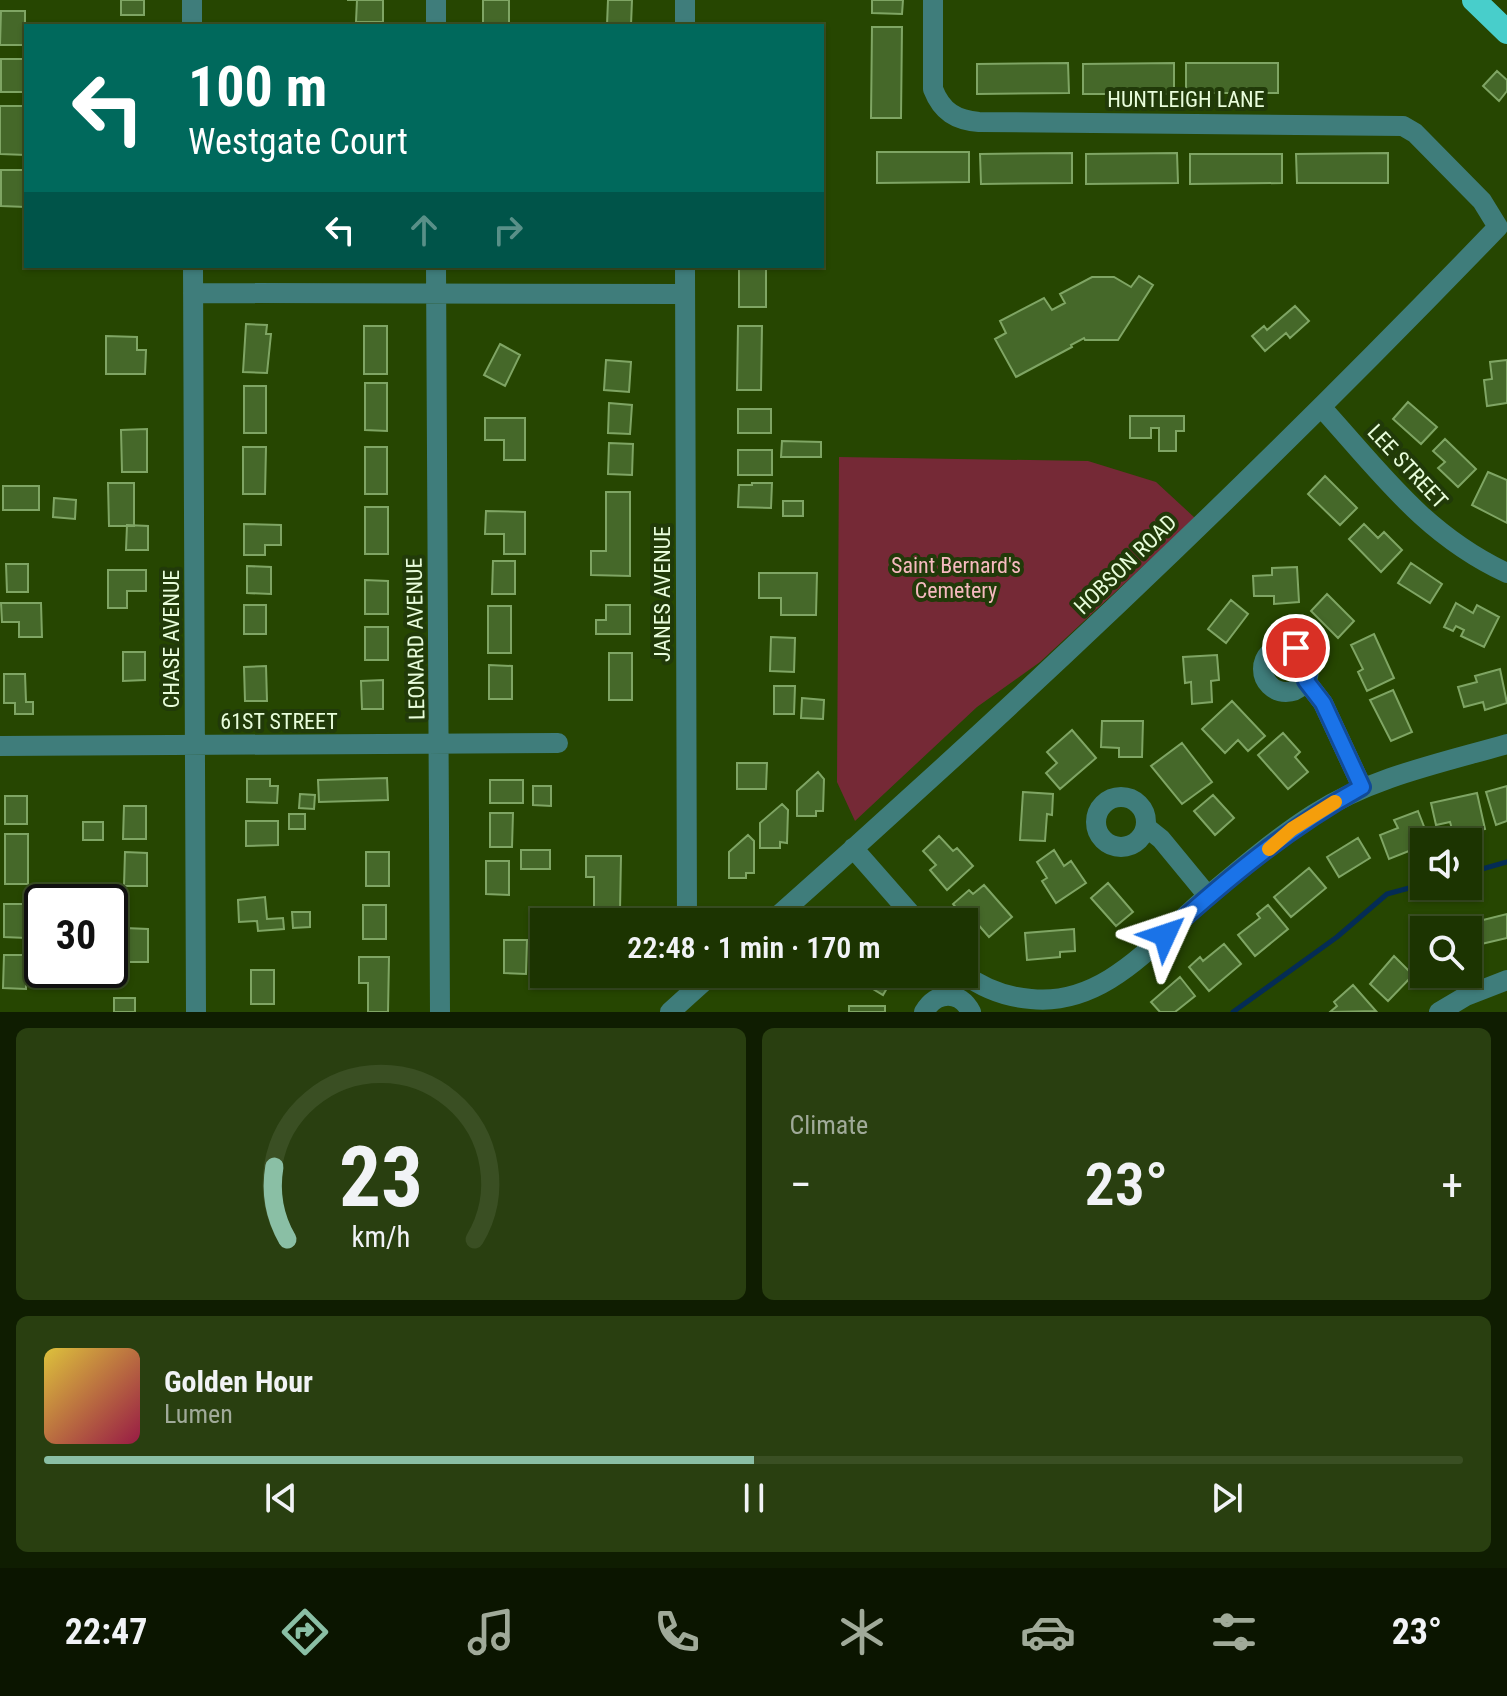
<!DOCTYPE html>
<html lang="en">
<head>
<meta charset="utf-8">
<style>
	:root { --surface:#1c3401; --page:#293f10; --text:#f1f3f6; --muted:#a0aa99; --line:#3a4f23; --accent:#8abfa5 }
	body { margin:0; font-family:"Roboto Condensed",sans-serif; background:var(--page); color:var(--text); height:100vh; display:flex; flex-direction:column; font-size:30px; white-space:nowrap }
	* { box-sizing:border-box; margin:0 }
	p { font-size:26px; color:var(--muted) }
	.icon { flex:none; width:44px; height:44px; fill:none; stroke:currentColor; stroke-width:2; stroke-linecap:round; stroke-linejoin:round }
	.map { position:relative; height:1012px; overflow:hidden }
	.drawer { display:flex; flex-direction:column; gap:16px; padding:16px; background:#0f1d01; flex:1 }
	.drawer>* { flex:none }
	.guide { position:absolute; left:24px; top:24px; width:800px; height:244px; border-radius:0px; box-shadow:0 2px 6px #0004,0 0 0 2px var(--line); background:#00695c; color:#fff; overflow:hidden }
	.tools { position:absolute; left:1410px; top:828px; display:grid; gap:16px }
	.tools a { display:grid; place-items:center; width:72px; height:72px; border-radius:0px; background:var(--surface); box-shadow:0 2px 6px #0004,0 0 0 2px var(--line); font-size:40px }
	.speed { position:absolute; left:24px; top:884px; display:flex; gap:16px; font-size:40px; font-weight:700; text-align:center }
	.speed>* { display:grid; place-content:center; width:104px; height:104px; border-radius:50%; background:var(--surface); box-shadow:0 2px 6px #0004,0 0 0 2px var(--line); line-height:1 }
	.speed .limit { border:4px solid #111; border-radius:12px; background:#fff; color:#111 }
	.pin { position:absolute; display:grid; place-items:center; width:68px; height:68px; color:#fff; margin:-34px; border:4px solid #fff; border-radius:50%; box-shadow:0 2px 8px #0007 }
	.me { position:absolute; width:88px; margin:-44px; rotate:48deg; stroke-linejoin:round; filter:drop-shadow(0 0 6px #0008) }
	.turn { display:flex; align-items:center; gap:28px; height:168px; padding:0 32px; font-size:36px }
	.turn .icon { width:104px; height:104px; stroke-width:2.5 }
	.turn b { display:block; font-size:56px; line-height:68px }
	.lanes { display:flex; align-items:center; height:76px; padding:0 32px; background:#0003; justify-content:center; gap:40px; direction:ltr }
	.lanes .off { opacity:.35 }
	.big { font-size:60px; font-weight:600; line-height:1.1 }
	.drawer .tile { flex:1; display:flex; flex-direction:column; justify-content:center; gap:12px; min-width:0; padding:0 28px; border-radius:12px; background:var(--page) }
	.drawer .dial { align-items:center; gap:0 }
	.dial svg { height:208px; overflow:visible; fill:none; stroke:var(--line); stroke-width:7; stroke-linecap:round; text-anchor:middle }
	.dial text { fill:var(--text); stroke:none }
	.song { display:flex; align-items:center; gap:24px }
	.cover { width:96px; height:96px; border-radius:12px; background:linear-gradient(135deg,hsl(50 70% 55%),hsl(340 70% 35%)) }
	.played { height:8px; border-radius:4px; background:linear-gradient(90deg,var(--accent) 50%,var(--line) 50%) }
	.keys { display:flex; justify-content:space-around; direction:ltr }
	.heat { display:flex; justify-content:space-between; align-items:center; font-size:44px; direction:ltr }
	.drawer .tiles { flex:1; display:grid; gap:16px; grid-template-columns:1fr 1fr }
	.tile:last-child { grid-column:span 2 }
	.trip { position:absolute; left:530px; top:908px; width:448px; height:80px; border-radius:0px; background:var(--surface); box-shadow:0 2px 6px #0004,0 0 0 2px var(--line); font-weight:600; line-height:80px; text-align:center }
	.tab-bar { display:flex; height:128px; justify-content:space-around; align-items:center; background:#0b1500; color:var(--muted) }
	.tab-bar .icon { width:56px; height:56px }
	.tab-bar .selected { color:var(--accent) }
	.tab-bar b { font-size:36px; color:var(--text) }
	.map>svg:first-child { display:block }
</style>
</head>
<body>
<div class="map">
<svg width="1507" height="1012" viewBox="0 0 1507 1012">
	<rect width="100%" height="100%" fill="#264601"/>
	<path fill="#752936" d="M 839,457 L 1088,461 L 1156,482 L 1195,518 L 1040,662 L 977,707 L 855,821 L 837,782 Z"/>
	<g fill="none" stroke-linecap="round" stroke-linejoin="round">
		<path stroke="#042c55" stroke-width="5" d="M 1468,873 L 1507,862
			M 1233,1012 L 1337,937 L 1387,894 L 1424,884"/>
	</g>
	<path fill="#456829" stroke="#7fa564" stroke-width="2" d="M 121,0 L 144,0 L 144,15 L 121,15 Z
		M 347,0 L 383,0 L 383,22 L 356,22 L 357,0 Z
		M 483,0 L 509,0 L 509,24 L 483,23 Z
		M 608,0 L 632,0 L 631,25 L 607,25 Z
		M 872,0 L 903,0 L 902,14 L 872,13 Z
		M 1,11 L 25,11 L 25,45 L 0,45 Z
		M 872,27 L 902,27 L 901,118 L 871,118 Z
		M 1,59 L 25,59 L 26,92 L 1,92 Z
		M 1068,63 L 1069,93 L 977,94 L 977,64 Z
		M 1174,63 L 1174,94 L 1083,94 L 1083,64 Z
		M 1186,63 L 1278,63 L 1278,93 L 1186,93 Z
		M 1497,71 L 1507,80 L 1507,91 L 1499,101 L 1483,86 Z
		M 0,106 L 26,106 L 26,155 L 0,154 Z
		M 877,152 L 969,152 L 969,182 L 877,183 Z
		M 1072,153 L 1072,183 L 981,184 L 980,154 Z
		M 1177,153 L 1178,183 L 1086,184 L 1086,154 Z
		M 1388,153 L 1388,183 L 1297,183 L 1296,154 Z
		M 1190,154 L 1282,154 L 1282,183 L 1190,184 Z
		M 1,170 L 26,170 L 26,207 L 1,206 Z
		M 739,266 L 766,266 L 766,307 L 739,307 Z
		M 1139,276 L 1153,285 L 1118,340 L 1085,340 L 1084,338 L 1071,345 L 1072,347 L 1016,377 L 995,339 L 1006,333 L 1000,321 L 1044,298 L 1052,310 L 1065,303 L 1060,294 L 1092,277 L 1114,277 L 1131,287 Z
		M 1295,306 L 1309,321 L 1290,338 L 1286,333 L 1265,351 L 1252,336 L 1264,326 L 1267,330 Z
		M 246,324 L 267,325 L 266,334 L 271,334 L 267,373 L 243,372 Z
		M 364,326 L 387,326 L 387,374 L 364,374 Z
		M 738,326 L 762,326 L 761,390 L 737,390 Z
		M 106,336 L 137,337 L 137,350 L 146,350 L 145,374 L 106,374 Z
		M 500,344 L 520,355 L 505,386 L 484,375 Z
		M 606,360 L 631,362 L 629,392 L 604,390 Z
		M 1507,360 L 1507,403 L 1487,406 L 1484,380 L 1492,379 L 1490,362 Z
		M 365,383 L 387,383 L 387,431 L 365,430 Z
		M 244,386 L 266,386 L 266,433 L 244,433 Z
		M 1408,402 L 1437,427 L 1421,444 L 1393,419 Z
		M 609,403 L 632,405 L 630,434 L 608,433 Z
		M 738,409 L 771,409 L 771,433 L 738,433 Z
		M 1130,416 L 1184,416 L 1184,431 L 1176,431 L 1176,451 L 1159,451 L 1159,428 L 1151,428 L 1151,438 L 1130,438 Z
		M 485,418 L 525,418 L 525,460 L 504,460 L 504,440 L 485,440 Z
		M 147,429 L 147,472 L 122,472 L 121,430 Z
		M 1445,439 L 1476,469 L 1458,487 L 1438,468 L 1445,462 L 1433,451 Z
		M 782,441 L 821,442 L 821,457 L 781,457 Z
		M 609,443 L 633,444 L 632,475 L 608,474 Z
		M 243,447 L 266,447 L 265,494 L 243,494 Z
		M 365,447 L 387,447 L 387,494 L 365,494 Z
		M 738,450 L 772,450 L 772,475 L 738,475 Z
		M 1488,472 L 1507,480 L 1507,523 L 1472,505 Z
		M 1325,476 L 1357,508 L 1340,525 L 1308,494 Z
		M 108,483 L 134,483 L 134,526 L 109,526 Z
		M 752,483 L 772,483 L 771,508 L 738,507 L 739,485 L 752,485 Z
		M 3,486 L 39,486 L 39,510 L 3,510 Z
		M 606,492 L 630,492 L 630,576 L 591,575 L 591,551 L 606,551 Z
		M 54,498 L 76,500 L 75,519 L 53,517 Z
		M 783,501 L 803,501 L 803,516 L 783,516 Z
		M 365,507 L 388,507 L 388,554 L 365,554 Z
		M 486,511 L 525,512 L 525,554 L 504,554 L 504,534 L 485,534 Z
		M 244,524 L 281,525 L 281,545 L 265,545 L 265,555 L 244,555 Z
		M 1364,524 L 1378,538 L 1384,532 L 1402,550 L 1381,572 L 1349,539 Z
		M 127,525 L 148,526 L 148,550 L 126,550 Z
		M 493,561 L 515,561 L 515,594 L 492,594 Z
		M 1411,563 L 1442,584 L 1430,603 L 1398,583 Z
		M 6,564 L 28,564 L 28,592 L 7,592 Z
		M 247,566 L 271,567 L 271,594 L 247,593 Z
		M 1297,567 L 1299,602 L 1274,604 L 1274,596 L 1254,596 L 1253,576 L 1272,575 L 1272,568 Z
		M 108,570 L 146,570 L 146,591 L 127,591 L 127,608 L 108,608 Z
		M 759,573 L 817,573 L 816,615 L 781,615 L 781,598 L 759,598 Z
		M 365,580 L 388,581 L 388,614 L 365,614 Z
		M 1327,594 L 1354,621 L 1338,638 L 1311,611 Z
		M 1231,600 L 1248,614 L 1226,643 L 1208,629 Z
		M 1,603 L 41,603 L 42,637 L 19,637 L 19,622 L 2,622 Z
		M 1456,603 L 1473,613 L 1477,605 L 1499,617 L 1484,647 L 1461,636 L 1464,630 L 1456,626 L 1453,631 L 1444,627 Z
		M 244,605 L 266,605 L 266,634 L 244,634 Z
		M 606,605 L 630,605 L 630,634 L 596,634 L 596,620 L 606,620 Z
		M 488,606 L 511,606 L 511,653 L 488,653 Z
		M 365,627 L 388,627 L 388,660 L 365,660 Z
		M 1374,634 L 1394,678 L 1367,691 L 1358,672 L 1363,669 L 1351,645 Z
		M 771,637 L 795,638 L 794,672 L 770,671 Z
		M 123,652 L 145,652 L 145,680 L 123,681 Z
		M 609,653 L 632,653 L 632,700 L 609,700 Z
		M 1217,655 L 1219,680 L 1211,681 L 1212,702 L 1192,704 L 1191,682 L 1185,683 L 1183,657 Z
		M 489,665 L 512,666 L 512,699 L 489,699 Z
		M 266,666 L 267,701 L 245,701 L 244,667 Z
		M 1500,669 L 1507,703 L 1485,710 L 1483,702 L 1464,707 L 1458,687 L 1477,682 L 1475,676 Z
		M 4,674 L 25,674 L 26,702 L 33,702 L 33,714 L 15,714 L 15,703 L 4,703 Z
		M 383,680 L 383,709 L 362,709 L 361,681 Z
		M 774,686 L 795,686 L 794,714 L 774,714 Z
		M 1393,690 L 1412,732 L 1391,741 L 1370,700 Z
		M 802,698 L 824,700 L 823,719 L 801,718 Z
		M 1232,701 L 1265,736 L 1248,751 L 1238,740 L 1225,753 L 1202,729 Z
		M 1102,721 L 1143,721 L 1142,757 L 1119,757 L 1119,748 L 1101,747 Z
		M 1072,730 L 1096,758 L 1060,789 L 1046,773 L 1057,763 L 1047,752 Z
		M 1283,733 L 1300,752 L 1295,757 L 1308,772 L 1288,789 L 1258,755 Z
		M 1182,743 L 1212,782 L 1182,804 L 1151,766 Z
		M 737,763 L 767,763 L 766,789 L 737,789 Z
		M 818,772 L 824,779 L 823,811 L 816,811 L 816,816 L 797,816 L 797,791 Z
		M 387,778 L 388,800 L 319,802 L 318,780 Z
		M 247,779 L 270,779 L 270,786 L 278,786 L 277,803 L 247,802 Z
		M 490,780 L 523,780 L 523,803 L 490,803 Z
		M 533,786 L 551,786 L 551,806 L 533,805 Z
		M 1507,786 L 1507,821 L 1496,825 L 1486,792 Z
		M 1023,792 L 1053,794 L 1052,815 L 1047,814 L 1045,841 L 1020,840 Z
		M 1477,793 L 1485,829 L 1454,836 L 1450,822 L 1436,825 L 1431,803 Z
		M 300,794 L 315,795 L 314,809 L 299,808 Z
		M 1213,795 L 1234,818 L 1215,835 L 1194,811 Z
		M 5,796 L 27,796 L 27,824 L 5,824 Z
		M 782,804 L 788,810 L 787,843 L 780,842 L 780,848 L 760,848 L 760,823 Z
		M 124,806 L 146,806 L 146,839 L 123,839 Z
		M 1418,811 L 1430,842 L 1424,842 L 1424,845 L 1389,859 L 1380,835 L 1398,828 L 1394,820 Z
		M 490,813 L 513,813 L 512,847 L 490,847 Z
		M 289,814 L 305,814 L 305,829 L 289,829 Z
		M 246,821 L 278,821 L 278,845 L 246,846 Z
		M 83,822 L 103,822 L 103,840 L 83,840 Z
		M 5,834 L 28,834 L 28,884 L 5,884 Z
		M 748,835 L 754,841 L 754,873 L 746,873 L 746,878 L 729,878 L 729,852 Z
		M 939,836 L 953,851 L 957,848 L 973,866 L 947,890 L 930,870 L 936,865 L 923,851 Z
		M 1358,838 L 1370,858 L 1339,877 L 1327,857 Z
		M 521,850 L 550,850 L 550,869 L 521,869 Z
		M 1054,850 L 1064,866 L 1071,861 L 1086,883 L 1056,903 L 1042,881 L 1047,878 L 1037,862 Z
		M 125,852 L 147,853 L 147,886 L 124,886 Z
		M 366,852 L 389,852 L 389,886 L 366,886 Z
		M 586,856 L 621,856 L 620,911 L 594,911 L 594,877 L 586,877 Z
		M 486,861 L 509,861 L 509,895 L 486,894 Z
		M 1309,868 L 1326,888 L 1291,917 L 1274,897 Z
		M 1108,883 L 1133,912 L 1116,926 L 1091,898 Z
		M 984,885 L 1012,917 L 989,937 L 975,921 L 970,925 L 953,904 L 969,890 L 973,894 Z
		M 265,897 L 267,919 L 283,918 L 284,929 L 258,931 L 257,921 L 239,922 L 238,900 Z
		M 4,904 L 27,904 L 26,938 L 4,937 Z
		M 363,905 L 386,905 L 386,939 L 363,939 Z
		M 1268,905 L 1288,929 L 1255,956 L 1238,935 L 1260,918 L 1257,914 Z
		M 292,912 L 310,912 L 310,927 L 293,928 Z
		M 1507,914 L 1507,938 L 1477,945 L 1471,923 Z
		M 125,928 L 148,929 L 148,962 L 125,962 Z
		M 1074,929 L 1075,951 L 1060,952 L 1060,957 L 1027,960 L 1025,933 Z
		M 504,940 L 527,940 L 526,974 L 504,973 Z
		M 1224,944 L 1241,964 L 1209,991 L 1189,967 L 1200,957 L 1203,961 Z
		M 4,955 L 26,955 L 26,989 L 3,988 Z
		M 1394,956 L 1413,975 L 1388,1001 L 1370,984 Z
		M 359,957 L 389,957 L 388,1012 L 368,1012 L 368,983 L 359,983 Z
		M 251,970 L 274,970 L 274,1004 L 251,1004 Z
		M 617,974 L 641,974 L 641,983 L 633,983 L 633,988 L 617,988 Z
		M 868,974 L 895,974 L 883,995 L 863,983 Z
		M 1180,977 L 1195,996 L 1175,1012 L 1160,1012 L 1151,1002 Z
		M 1353,985 L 1376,1011 L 1330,1012 L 1337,1006 L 1334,1002 Z
		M 114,998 L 135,998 L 135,1012 L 114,1012 Z
		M 849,1006 L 885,1006 L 885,1012 L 849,1012 Z"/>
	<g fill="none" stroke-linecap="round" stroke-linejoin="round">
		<path stroke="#3f7d7b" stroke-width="20" d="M 192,0 L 192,26
			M 685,0 L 685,26
			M 436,26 L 436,0
			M 193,266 L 196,1012
			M 436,266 L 440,1012
			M 685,266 L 687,922
			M 193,293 L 685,294
			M 1322,408 C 1381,473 1425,535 1507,573
			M1263 669a23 23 0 1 1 46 0a23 23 0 1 1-46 0Z
			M 1306,681 L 1323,703 L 1362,787
			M 0,746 L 558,743
			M1096 822a25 25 0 1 1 50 0a25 25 0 1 1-50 0Z
			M 1146,827 L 1161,839 L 1208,896
			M 853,848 L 918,922
			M 771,922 C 1022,700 1265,469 1498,227 L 1482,201 L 1415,133 L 1403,126 L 979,122 C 956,120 942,112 933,89 L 933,0
			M 964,974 C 984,989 1006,997 1031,999 C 1106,1007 1156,939 1208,896 C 1240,869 1279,836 1314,814 C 1372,777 1441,763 1507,744
			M 670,1012 L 712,974
			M 924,1012 C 936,991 960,990 971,1012
			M 1439,1012 L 1466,996 L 1507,980"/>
		<path stroke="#48cecb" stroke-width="24" d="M 1474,0 L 1507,32"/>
	</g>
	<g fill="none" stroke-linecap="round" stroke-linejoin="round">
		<g stroke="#114b97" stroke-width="20">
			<path id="route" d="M 1165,935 C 1227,879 1288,828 1362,787 L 1323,703 L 1306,681 C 1311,667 1308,656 1296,648"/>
		</g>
		<use href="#route" stroke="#1a73e8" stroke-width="14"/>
		<path stroke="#f59e0b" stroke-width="14" d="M 1269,849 L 1292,829 L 1335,802"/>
	</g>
	<g text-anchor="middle" stroke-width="8" stroke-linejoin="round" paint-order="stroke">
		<g font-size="22" fill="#e8fddb" stroke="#213a09">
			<text x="1186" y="107">HUNTLEIGH LANE</text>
			<text transform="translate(1408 466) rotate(47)" y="8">LEE STREET</text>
			<text transform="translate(1125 564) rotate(-44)" y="8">HOBSON ROAD</text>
			<text transform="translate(662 594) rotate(-90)" y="8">JANES AVENUE</text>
			<text transform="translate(171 639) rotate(-90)" y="8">CHASE AVENUE</text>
			<text transform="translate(415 639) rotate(-91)" y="8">LEONARD AVENUE</text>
			<text x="279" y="729">61ST STREET</text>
		</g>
		<g font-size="22" fill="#f6babf" stroke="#213a09">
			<text x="956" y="573">Saint Bernard's<tspan x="956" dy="25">Cemetery</tspan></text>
		</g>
	</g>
</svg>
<div class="tools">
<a><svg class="icon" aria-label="sound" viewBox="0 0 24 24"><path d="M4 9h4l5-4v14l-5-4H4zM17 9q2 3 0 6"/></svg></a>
<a><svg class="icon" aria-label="search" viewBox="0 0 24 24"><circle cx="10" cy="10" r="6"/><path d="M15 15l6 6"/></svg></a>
</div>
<div class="speed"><div class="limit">30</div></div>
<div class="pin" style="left:1296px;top:648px;background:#d93025"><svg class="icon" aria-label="arrive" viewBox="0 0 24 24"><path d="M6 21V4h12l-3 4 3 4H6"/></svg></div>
<svg class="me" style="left:1165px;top:935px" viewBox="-20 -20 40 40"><path d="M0-17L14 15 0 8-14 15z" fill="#1a73e8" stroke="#fff" stroke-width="4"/></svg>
<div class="trip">22:48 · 1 min · 170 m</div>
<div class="guide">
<div class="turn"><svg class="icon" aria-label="left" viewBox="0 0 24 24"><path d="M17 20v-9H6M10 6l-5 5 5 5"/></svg><div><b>100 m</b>Westgate Court</div></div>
<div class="lanes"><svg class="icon" aria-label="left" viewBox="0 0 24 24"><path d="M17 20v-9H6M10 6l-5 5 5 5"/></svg><svg class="icon off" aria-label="ahead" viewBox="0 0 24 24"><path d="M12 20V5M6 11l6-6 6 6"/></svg><svg class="icon off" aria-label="right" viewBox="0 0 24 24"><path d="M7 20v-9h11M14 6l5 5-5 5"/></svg></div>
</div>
</div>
<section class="drawer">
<div class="tiles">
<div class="tile dial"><svg viewBox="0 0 100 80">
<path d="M14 69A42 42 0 1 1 86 69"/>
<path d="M14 69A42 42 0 0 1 9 41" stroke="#8abfa5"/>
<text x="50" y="56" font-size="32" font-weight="700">23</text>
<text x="50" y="72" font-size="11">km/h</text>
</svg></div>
<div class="tile"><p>Climate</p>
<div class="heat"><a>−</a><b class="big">23°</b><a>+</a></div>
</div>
<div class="tile">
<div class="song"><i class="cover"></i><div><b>Golden Hour</b><p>Lumen</p></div></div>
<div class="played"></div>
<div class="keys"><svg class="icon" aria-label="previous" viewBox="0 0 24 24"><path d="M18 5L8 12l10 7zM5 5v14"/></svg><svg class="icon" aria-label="pause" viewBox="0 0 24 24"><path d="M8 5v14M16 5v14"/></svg><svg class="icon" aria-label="next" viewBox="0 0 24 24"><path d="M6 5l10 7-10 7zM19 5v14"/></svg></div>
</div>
</div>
</section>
<nav class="tab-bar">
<b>22:47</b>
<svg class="icon selected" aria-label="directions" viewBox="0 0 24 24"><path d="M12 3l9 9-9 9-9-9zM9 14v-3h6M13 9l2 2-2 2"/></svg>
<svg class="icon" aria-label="music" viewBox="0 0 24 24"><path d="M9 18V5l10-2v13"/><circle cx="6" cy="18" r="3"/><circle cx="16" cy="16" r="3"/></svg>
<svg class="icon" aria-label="phone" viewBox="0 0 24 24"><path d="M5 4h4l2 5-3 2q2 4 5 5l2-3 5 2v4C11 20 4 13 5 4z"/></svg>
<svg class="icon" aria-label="climate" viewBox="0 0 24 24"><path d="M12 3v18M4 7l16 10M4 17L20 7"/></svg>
<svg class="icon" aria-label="car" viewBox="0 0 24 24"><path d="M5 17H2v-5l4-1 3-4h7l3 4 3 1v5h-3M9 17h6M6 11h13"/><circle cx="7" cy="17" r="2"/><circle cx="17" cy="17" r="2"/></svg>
<svg class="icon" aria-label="filters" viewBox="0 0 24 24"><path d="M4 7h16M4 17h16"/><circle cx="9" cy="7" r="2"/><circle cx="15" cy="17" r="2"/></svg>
<b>23°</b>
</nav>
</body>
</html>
